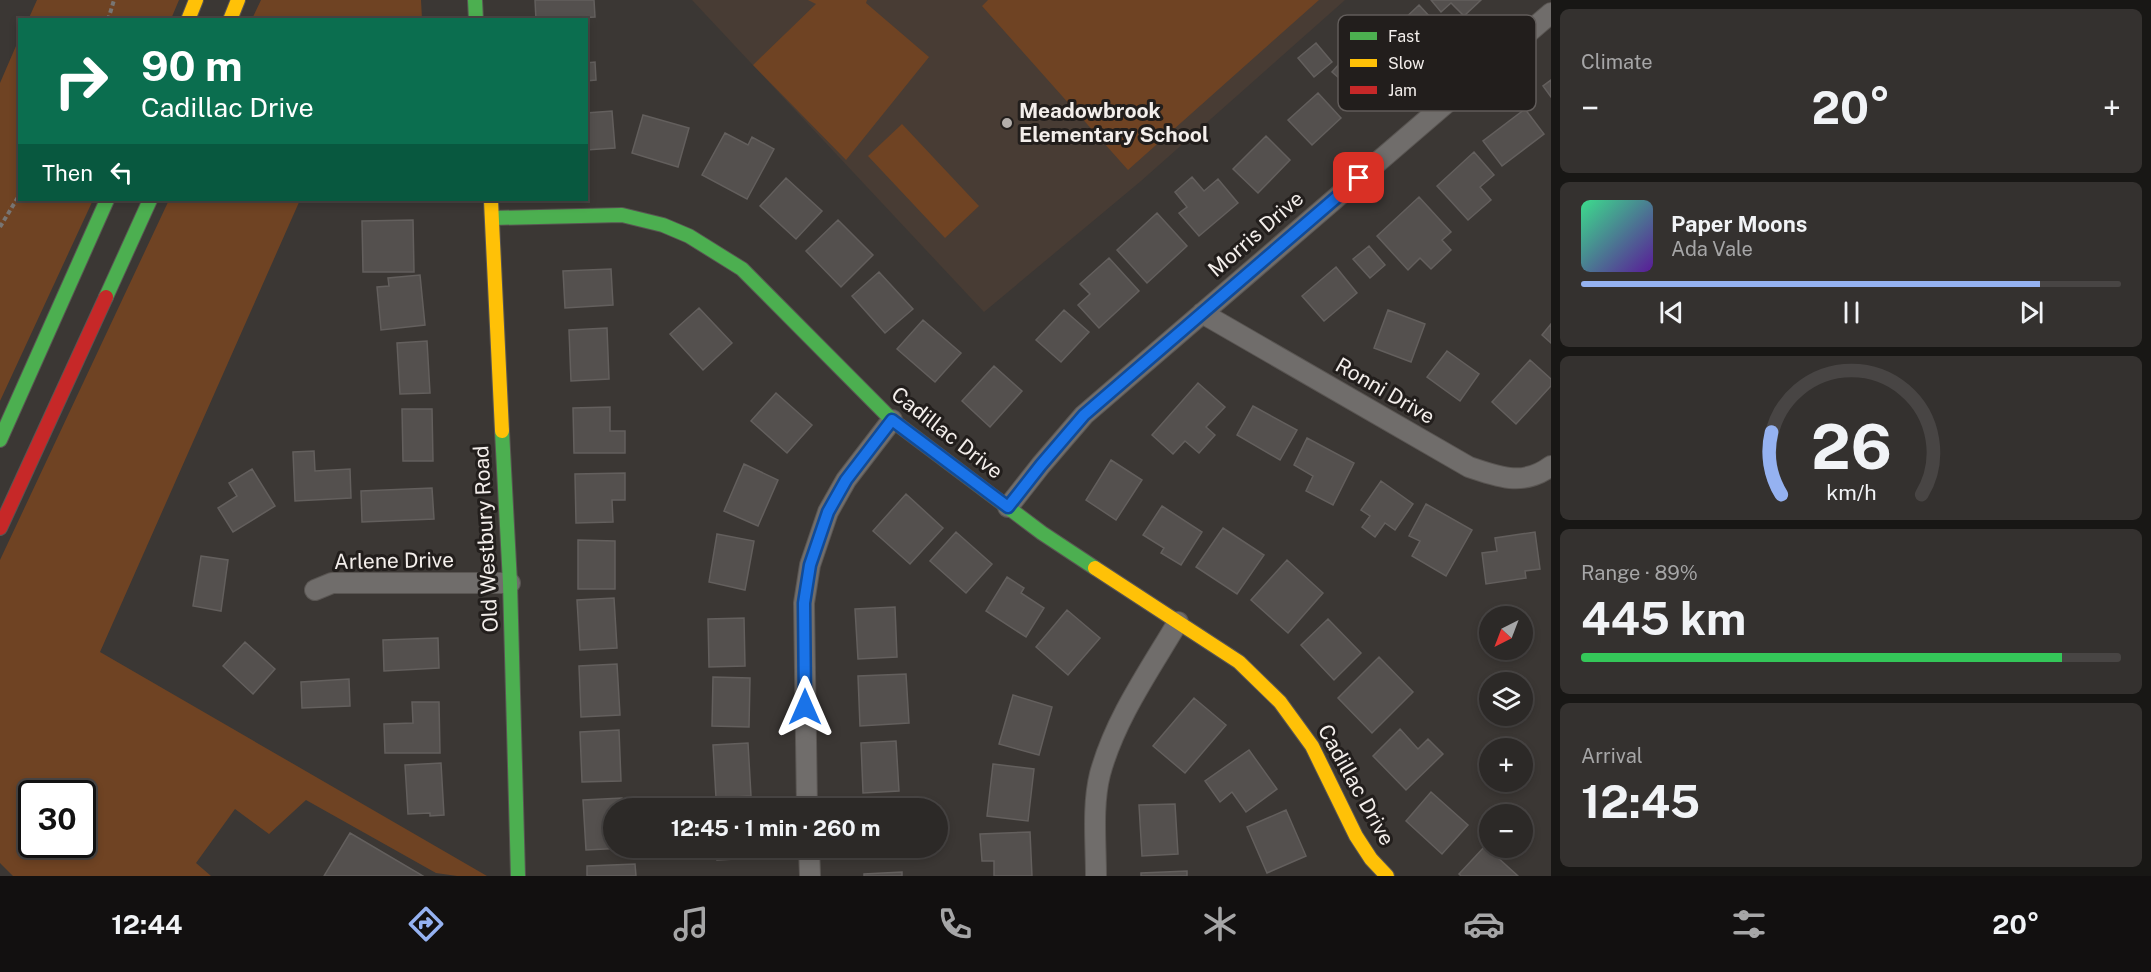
<!DOCTYPE html>
<html lang="en">
<head>
<meta charset="utf-8">
<style>
	:root { --surface:#2c2927; --page:#34312f; --text:#f1f3f6; --muted:#a6a6a7; --line:#484544; --accent:#95b2f1 }
	body { margin:0; font-family:"Public Sans",sans-serif; background:var(--page); color:var(--text); height:100vh; display:flex; flex-direction:column; font-size:22px; white-space:nowrap }
	* { box-sizing:border-box; margin:0 }
	p { font-size:20px; color:var(--muted) }
	.icon { flex:none; width:33px; height:33px; fill:none; stroke:currentColor; stroke-width:2; stroke-linecap:round; stroke-linejoin:round }
	.map { position:relative; flex:1; overflow:hidden }
	.side { display:flex; flex-direction:column; gap:9px; padding:9px; background:#181715; width:600px }
	.side>* { flex:none }
	.top-card { position:absolute; left:18px; top:18px; width:570px; height:183px; border-radius:0px; box-shadow:0 3px 9px #0003,0 0 0 2px var(--line); background:#0b6e4f; color:#fff; overflow:hidden }
	.needle { width:39px; rotate:222deg }
	.tools { position:absolute; left:1479px; top:606px; display:grid; gap:12px }
	.tools a { display:grid; place-items:center; width:54px; height:54px; border-radius:50%; background:var(--surface); box-shadow:0 3px 9px #0003,0 0 0 2px var(--line); font-size:30px }
	.speed { position:absolute; left:18px; top:780px; display:flex; gap:12px; font-size:30px; font-weight:700; text-align:center }
	.speed>* { display:grid; place-content:center; width:78px; height:78px; border-radius:50%; background:var(--surface); box-shadow:0 3px 9px #0003,0 0 0 2px var(--line); line-height:1 }
	.speed .limit { border:3px solid #111; border-radius:9px; background:#fff; color:#111 }
	.pin { position:absolute; display:grid; place-items:center; width:51px; height:51px; color:#fff; margin:-26px; border-radius:12px; box-shadow:0 3px 9px #0006 }
	.me { position:absolute; width:66px; margin:-33px; rotate:0deg; stroke-linejoin:round; filter:drop-shadow(0 0 4px #0008) }
	.turn { display:flex; align-items:center; gap:21px; height:126px; padding:0 24px; font-size:27px }
	.turn .icon { width:78px; height:78px; stroke-width:2.5 }
	.turn b { display:block; font-size:42px; line-height:51px }
	.then { display:flex; align-items:center; height:57px; padding:0 24px; background:#0003; gap:12px; font-size:22px }
	.big { font-size:45px; font-weight:700; line-height:1.1 }
	.side .widget { flex:1; display:flex; flex-direction:column; justify-content:center; gap:9px; min-width:0; padding:0 21px; border-radius:9px; background:var(--page) }
	.side .dial { align-items:center; gap:0 }
	.dial svg { height:156px; overflow:visible; fill:none; stroke:var(--line); stroke-width:7; stroke-linecap:round; text-anchor:middle }
	.dial text { fill:var(--text); stroke:none }
	.song { display:flex; align-items:center; gap:18px }
	.cover { width:72px; height:72px; border-radius:9px; background:linear-gradient(135deg,hsl(150 70% 55%),hsl(270 70% 35%)) }
	.played { height:6px; border-radius:3px; background:linear-gradient(90deg,var(--accent) 85%,var(--line) 85%) }
	.keys { display:flex; justify-content:space-around; direction:ltr }
	.heat { display:flex; justify-content:space-between; align-items:center; font-size:33px; direction:ltr }
	.charge { height:9px; border-radius:4px; background:linear-gradient(90deg,#34c759 89%,var(--line) 0) }
	.trip { position:absolute; left:603px; top:798px; width:345px; height:60px; border-radius:30px; background:var(--surface); box-shadow:0 3px 9px #0003,0 0 0 2px var(--line); font-weight:700; line-height:60px; text-align:center }
	.tabs { display:flex; height:96px; justify-content:space-around; align-items:center; background:#121010; color:var(--muted) }
	.tabs .icon { width:42px; height:42px }
	.tabs .active { color:var(--accent) }
	.tabs b { font-size:27px; color:var(--text) }
	main { display:flex; flex:1; min-height:0 }
	.map>svg:first-child { display:block }
</style>
</head>
<body>
<main>
<div class="map">
<svg width="1551" height="876" viewBox="0 0 1551 876">
	<rect width="100%" height="100%" fill="#3b3734"/>
	<path fill="#483c34" d="M 692,0 L 1345,0 L 1141,181 L 984,312 Z"/>
	<path fill="#6f4323" fill-rule="evenodd" d="M 37,0 L 179,0 L 171,19 L 28,20 Z
		M 261,0 L 421,0 L 422,19 L 252,19 Z
		M 808,0 L 867,0 L 866,3 L 929,57 L 846,160 L 753,65 L 816,4 Z
		M 988,0 L 1319,0 L 1128,170 L 982,6 Z
		M 19,39 L 20,200 L 93,200 L 0,401 L 0,83 Z
		M 902,124 L 979,206 L 945,238 L 868,156 Z
		M 169,200 L 300,200 L 100,652 L 487,876 L 457,876 L 436,873 L 306,800 L 269,834 L 235,809 L 196,863 L 211,876 L 13,876 L 0,863 L 0,560 ZM 32,794 L 82,794 L 82,844 L 32,844 Z"/>
	<path fill="#54504e" stroke="#635f5d" stroke-width="1.5" d="M 535,0 L 594,0 L 595,17 L 536,20 Z
		M 1431,0 L 1481,0 L 1464,16 L 1451,3 L 1441,12 Z
		M 1419,5 L 1442,30 L 1400,68 L 1378,44 Z
		M 1316,43 L 1332,62 L 1314,77 L 1298,58 Z
		M 1358,43 L 1390,72 L 1364,100 L 1332,72 Z
		M 595,62 L 596,80 L 586,81 L 586,63 Z
		M 1551,80 L 1551,97 L 1543,86 Z
		M 1318,93 L 1341,118 L 1312,145 L 1288,120 Z
		M 1525,109 L 1544,134 L 1502,166 L 1483,141 Z
		M 612,111 L 615,148 L 586,150 L 586,113 Z
		M 643,115 L 689,128 L 678,167 L 632,153 Z
		M 725,133 L 748,145 L 752,137 L 774,149 L 747,199 L 702,175 Z
		M 1266,136 L 1290,160 L 1258,193 L 1233,169 Z
		M 1474,152 L 1494,175 L 1480,187 L 1491,200 L 1468,220 L 1437,186 Z
		M 1192,177 L 1204,191 L 1218,179 L 1238,203 L 1199,236 L 1179,213 L 1187,207 L 1175,192 Z
		M 786,178 L 822,211 L 796,239 L 760,206 Z
		M 1419,197 L 1451,232 L 1442,240 L 1451,250 L 1431,269 L 1420,258 L 1408,270 L 1377,236 Z
		M 1157,213 L 1187,246 L 1147,283 L 1117,250 Z
		M 413,220 L 414,272 L 363,272 L 362,221 Z
		M 838,220 L 873,255 L 841,287 L 806,251 Z
		M 1369,246 L 1385,265 L 1370,278 L 1353,259 Z
		M 1109,258 L 1139,291 L 1099,328 L 1078,305 L 1090,294 L 1080,284 Z
		M 1336,267 L 1357,293 L 1324,321 L 1302,296 Z
		M 611,269 L 613,305 L 565,308 L 563,271 Z
		M 879,272 L 913,309 L 885,333 L 852,296 Z
		M 420,275 L 425,325 L 381,330 L 377,287 L 389,286 L 388,278 Z
		M 699,308 L 732,343 L 703,370 L 670,334 Z
		M 1064,310 L 1089,332 L 1061,362 L 1036,340 Z
		M 1388,310 L 1425,324 L 1411,362 L 1374,348 Z
		M 923,320 L 961,353 L 935,382 L 897,349 Z
		M 1551,324 L 1551,343 L 1542,335 Z
		M 607,328 L 609,379 L 571,381 L 569,330 Z
		M 427,341 L 430,393 L 400,394 L 397,343 Z
		M 1447,351 L 1479,374 L 1460,401 L 1427,377 Z
		M 1530,360 L 1551,379 L 1551,386 L 1516,424 L 1492,402 Z
		M 994,366 L 1022,391 L 990,427 L 962,401 Z
		M 1198,383 L 1225,407 L 1206,427 L 1215,435 L 1199,453 L 1185,441 L 1173,454 L 1152,435 Z
		M 776,393 L 812,425 L 787,453 L 751,421 Z
		M 1253,406 L 1297,430 L 1280,460 L 1237,435 Z
		M 610,407 L 610,431 L 625,431 L 625,453 L 574,453 L 573,408 Z
		M 402,409 L 432,409 L 433,461 L 403,461 Z
		M 1307,438 L 1354,463 L 1333,505 L 1306,491 L 1313,476 L 1294,465 Z
		M 314,451 L 315,471 L 350,469 L 351,498 L 295,501 L 293,452 Z
		M 1111,460 L 1142,480 L 1116,520 L 1086,500 Z
		M 744,464 L 778,480 L 758,526 L 724,511 Z
		M 252,469 L 275,506 L 233,532 L 218,508 L 237,496 L 229,483 Z
		M 625,473 L 625,500 L 612,500 L 613,522 L 576,523 L 575,474 Z
		M 1381,481 L 1413,504 L 1395,530 L 1385,523 L 1375,537 L 1362,527 L 1370,516 L 1361,510 Z
		M 432,488 L 434,519 L 362,522 L 361,491 Z
		M 906,494 L 943,528 L 910,564 L 873,531 Z
		M 1426,504 L 1472,530 L 1446,576 L 1412,556 L 1420,541 L 1409,536 Z
		M 1162,506 L 1202,532 L 1181,565 L 1161,553 L 1164,548 L 1143,535 Z
		M 1223,528 L 1264,555 L 1237,594 L 1196,567 Z
		M 956,532 L 992,564 L 966,593 L 930,561 Z
		M 1535,532 L 1540,569 L 1525,571 L 1526,578 L 1486,584 L 1482,553 L 1497,551 L 1495,538 Z
		M 717,534 L 754,541 L 745,590 L 709,582 Z
		M 578,540 L 615,541 L 615,589 L 578,589 Z
		M 201,556 L 228,560 L 221,611 L 193,606 Z
		M 1287,560 L 1323,593 L 1288,633 L 1251,600 Z
		M 1007,577 L 1024,588 L 1021,593 L 1044,608 L 1026,637 L 986,611 Z
		M 614,598 L 617,648 L 580,650 L 577,600 Z
		M 895,607 L 897,657 L 858,659 L 855,609 Z
		M 1067,610 L 1100,638 L 1068,675 L 1036,647 Z
		M 744,618 L 745,666 L 709,667 L 708,619 Z
		M 1328,619 L 1361,653 L 1334,680 L 1301,645 Z
		M 438,638 L 439,668 L 384,671 L 383,640 Z
		M 245,642 L 275,669 L 253,694 L 223,666 Z
		M 1379,657 L 1413,692 L 1372,733 L 1338,698 Z
		M 617,664 L 620,715 L 581,717 L 579,666 Z
		M 906,674 L 909,723 L 860,726 L 858,676 Z
		M 713,677 L 750,678 L 749,727 L 712,726 Z
		M 349,679 L 350,706 L 302,708 L 301,682 Z
		M 1013,695 L 1052,707 L 1039,755 L 999,744 Z
		M 1194,698 L 1226,725 L 1185,773 L 1153,746 Z
		M 412,702 L 439,702 L 440,753 L 385,753 L 384,724 L 413,723 Z
		M 1400,729 L 1418,749 L 1428,739 L 1443,754 L 1406,790 L 1373,756 Z
		M 619,730 L 621,781 L 582,782 L 580,732 Z
		M 896,741 L 899,791 L 863,793 L 861,743 Z
		M 748,743 L 751,796 L 716,798 L 713,745 Z
		M 1249,750 L 1277,789 L 1246,812 L 1232,792 L 1220,802 L 1205,781 Z
		M 441,763 L 444,815 L 430,816 L 430,813 L 408,814 L 405,765 Z
		M 993,764 L 1034,769 L 1028,821 L 987,816 Z
		M 1431,792 L 1468,825 L 1442,854 L 1406,821 Z
		M 622,798 L 623,808 L 614,808 L 614,848 L 625,848 L 586,850 L 583,800 Z
		M 1175,804 L 1178,854 L 1142,856 L 1139,805 Z
		M 1286,810 L 1306,856 L 1267,873 L 1247,827 Z
		M 1030,832 L 1032,876 L 994,876 L 994,861 L 982,861 L 980,834 Z
		M 350,833 L 423,876 L 324,876 Z
		M 1485,846 L 1518,876 L 1461,876 L 1459,874 Z
		M 717,848 L 754,848 L 755,858 L 717,860 Z
		M 863,848 L 900,848 L 901,857 L 864,859 Z
		M 635,864 L 636,876 L 587,876 L 587,866 Z
		M 1187,871 L 1187,876 L 1141,876 L 1141,873 Z
		M 902,872 L 902,876 L 864,876 L 864,874 Z"/>
	<g fill="none" stroke-linecap="round" stroke-linejoin="round">
		<g stroke="#595552" stroke-width="22">
			<path id="street" d="M 1202,313 L 1469,467 C 1499,477 1523,487 1551,466
				M 1008,507 L 1041,465 L 1084,415 L 1551,13
				M 315,590 L 332,583 L 510,583
				M 807,808 L 804,603 L 810,565 L 828,512 L 846,480 L 892,420
				M 809,848 L 810,876
				M 1096,876 C 1096,843 1092,806 1100,774 C 1115,719 1149,671 1178,622"/>
		</g>
		<g stroke="#595552" stroke-width="16">
			<path id="fast" d="M 475,0 L 476,20
				M 492,218 L 622,215 L 663,225 L 689,236 L 742,269 L 892,420 L 1042,533 L 1095,568
				M 106,297 L 150,200
				M 502,431 L 510,583 L 518,876
				M 0,440 L 107,200"/>
		</g>
		<g stroke="#595552" stroke-width="16">
			<path id="slow" d="M 188,20 L 196,0
				M 230,20 L 238,0
				M 491,201 L 502,431
				M 1095,568 L 1239,662 L 1280,702 L 1312,746 L 1356,836 L 1371,859 L 1387,876"/>
		</g>
		<g stroke="#595552" stroke-width="16">
			<path id="jam" d="M 0,528 L 106,297"/>
		</g>
		<path stroke="#787573" stroke-width="4" stroke-dasharray="4.5 3" stroke-linecap="butt" d="M 108,20 L 114,0
			M 0,227 L 20,194"/>
		<use href="#street" stroke="#706d6b" stroke-width="20"/>
		<use href="#fast" stroke="#4caf50" stroke-width="14"/>
		<use href="#slow" stroke="#ffc107" stroke-width="14"/>
		<use href="#jam" stroke="#c62828" stroke-width="14"/>
	</g>
	<g fill="none" stroke-linecap="round" stroke-linejoin="round">
		<g stroke="#114b97" stroke-width="15">
			<path id="route" d="M 805,707 L 804,603 L 810,565 L 828,512 L 846,480 L 892,420 L 1008,507 L 1041,465 L 1084,415 L 1359,178"/>
		</g>
		<use href="#route" stroke="#1a73e8" stroke-width="10"/>
	</g>
	<circle fill="#b3aeab" stroke="#221e1c" stroke-width="2" cx="1007" cy="123" r="6"/>
	<g text-anchor="middle" stroke-width="6" stroke-linejoin="round" paint-order="stroke">
		<g font-size="21" font-weight="bold" fill="#f3eeeb" stroke="#221e1c" text-anchor="start">
			<text x="1019" y="118">Meadowbrook<tspan x="1019" dy="24">Elementary School</tspan></text>
		</g>
		<g font-size="21" fill="#f3eeeb" stroke="#221e1c">
			<text transform="translate(1256 234) rotate(-41)" y="7">Morris Drive</text>
			<text transform="translate(1385 391) rotate(30)" y="7">Ronni Drive</text>
			<text transform="translate(947 433) rotate(38)" y="7">Cadillac Drive</text>
			<text transform="translate(486 539) rotate(-93)" y="7">Old Westbury Road</text>
			<text transform="translate(394 561) rotate(-1)" y="7">Arlene Drive</text>
			<text transform="translate(1356 785) rotate(61)" y="7">Cadillac Drive</text>
		</g>
	</g>
	<rect x="1338" y="15" width="198" height="96" rx="9" fill="#221e1c" stroke="#615c5a" stroke-width="1.5"/>
	<rect x="1350" y="32" width="27" height="8" fill="#4caf50"/>
	<rect x="1350" y="59" width="27" height="8" fill="#ffc107"/>
	<rect x="1350" y="86" width="27" height="8" fill="#c62828"/>
	<g font-size="16" fill="#f3eeeb">
		<text x="1388" y="42">Fast</text>
		<text x="1388" y="69">Slow</text>
		<text x="1388" y="96">Jam</text>
	</g>
</svg>
<div class="tools">
<a><svg class="needle" viewBox="-14 -14 28 28"><path d="M0-13l5 13h-10z" fill="#e53935"/><path d="M0 13l5-13h-10z" fill="#a6a6a7"/></svg></a>
<a><svg class="icon" aria-label="layers" viewBox="0 0 24 24"><path d="M12 4l9 5-9 5-9-5zM3 14l9 5 9-5"/></svg></a>
<a>+</a>
<a>−</a>
</div>
<div class="speed"><div class="limit">30</div></div>
<div class="pin" style="left:1359px;top:178px;background:#d93025"><svg class="icon" aria-label="arrive" viewBox="0 0 24 24"><path d="M6 21V4h12l-3 4 3 4H6"/></svg></div>
<svg class="me" style="left:805px;top:707px" viewBox="-20 -20 40 40"><path d="M0-17L14 15 0 8-14 15z" fill="#1a73e8" stroke="#fff" stroke-width="4"/></svg>
<div class="trip">12:45 · 1 min · 260 m</div>
<div class="top-card">
<div class="turn"><svg class="icon" aria-label="right" viewBox="0 0 24 24"><path d="M7 20v-9h11M14 6l5 5-5 5"/></svg><div><b>90 m</b>Cadillac Drive</div></div>
<div class="then">Then<svg class="icon" aria-label="left" viewBox="0 0 24 24"><path d="M17 20v-9H6M10 6l-5 5 5 5"/></svg></div>
</div>
</div>
<section class="side">
<div class="widget"><p>Climate</p>
<div class="heat"><a>−</a><b class="big">20°</b><a>+</a></div>
</div>
<div class="widget">
<div class="song"><i class="cover"></i><div><b>Paper Moons</b><p>Ada Vale</p></div></div>
<div class="played"></div>
<div class="keys"><svg class="icon" aria-label="previous" viewBox="0 0 24 24"><path d="M18 5L8 12l10 7zM5 5v14"/></svg><svg class="icon" aria-label="pause" viewBox="0 0 24 24"><path d="M8 5v14M16 5v14"/></svg><svg class="icon" aria-label="next" viewBox="0 0 24 24"><path d="M6 5l10 7-10 7zM19 5v14"/></svg></div>
</div>
<div class="widget dial"><svg viewBox="0 0 100 80">
<path d="M14 69A42 42 0 1 1 86 69"/>
<path d="M14 69A42 42 0 0 1 9 37" stroke="#95b2f1"/>
<text x="50" y="56" font-size="32" font-weight="700">26</text>
<text x="50" y="72" font-size="11">km/h</text>
</svg></div>
<div class="widget"><p>Range · 89%</p><b class="big">445 km</b><div class="charge"></div></div>
<div class="widget"><p>Arrival</p><b class="big">12:45</b></div>
</section>
</main>
<nav class="tabs">
<b>12:44</b>
<svg class="icon active" aria-label="directions" viewBox="0 0 24 24"><path d="M12 3l9 9-9 9-9-9zM9 14v-3h6M13 9l2 2-2 2"/></svg>
<svg class="icon" aria-label="music" viewBox="0 0 24 24"><path d="M9 18V5l10-2v13"/><circle cx="6" cy="18" r="3"/><circle cx="16" cy="16" r="3"/></svg>
<svg class="icon" aria-label="phone" viewBox="0 0 24 24"><path d="M5 4h4l2 5-3 2q2 4 5 5l2-3 5 2v4C11 20 4 13 5 4z"/></svg>
<svg class="icon" aria-label="climate" viewBox="0 0 24 24"><path d="M12 3v18M4 7l16 10M4 17L20 7"/></svg>
<svg class="icon" aria-label="car" viewBox="0 0 24 24"><path d="M5 17H2v-5l4-1 3-4h7l3 4 3 1v5h-3M9 17h6M6 11h13"/><circle cx="7" cy="17" r="2"/><circle cx="17" cy="17" r="2"/></svg>
<svg class="icon" aria-label="filters" viewBox="0 0 24 24"><path d="M4 7h16M4 17h16"/><circle cx="9" cy="7" r="2"/><circle cx="15" cy="17" r="2"/></svg>
<b>20°</b>
</nav>
</body>
</html>
